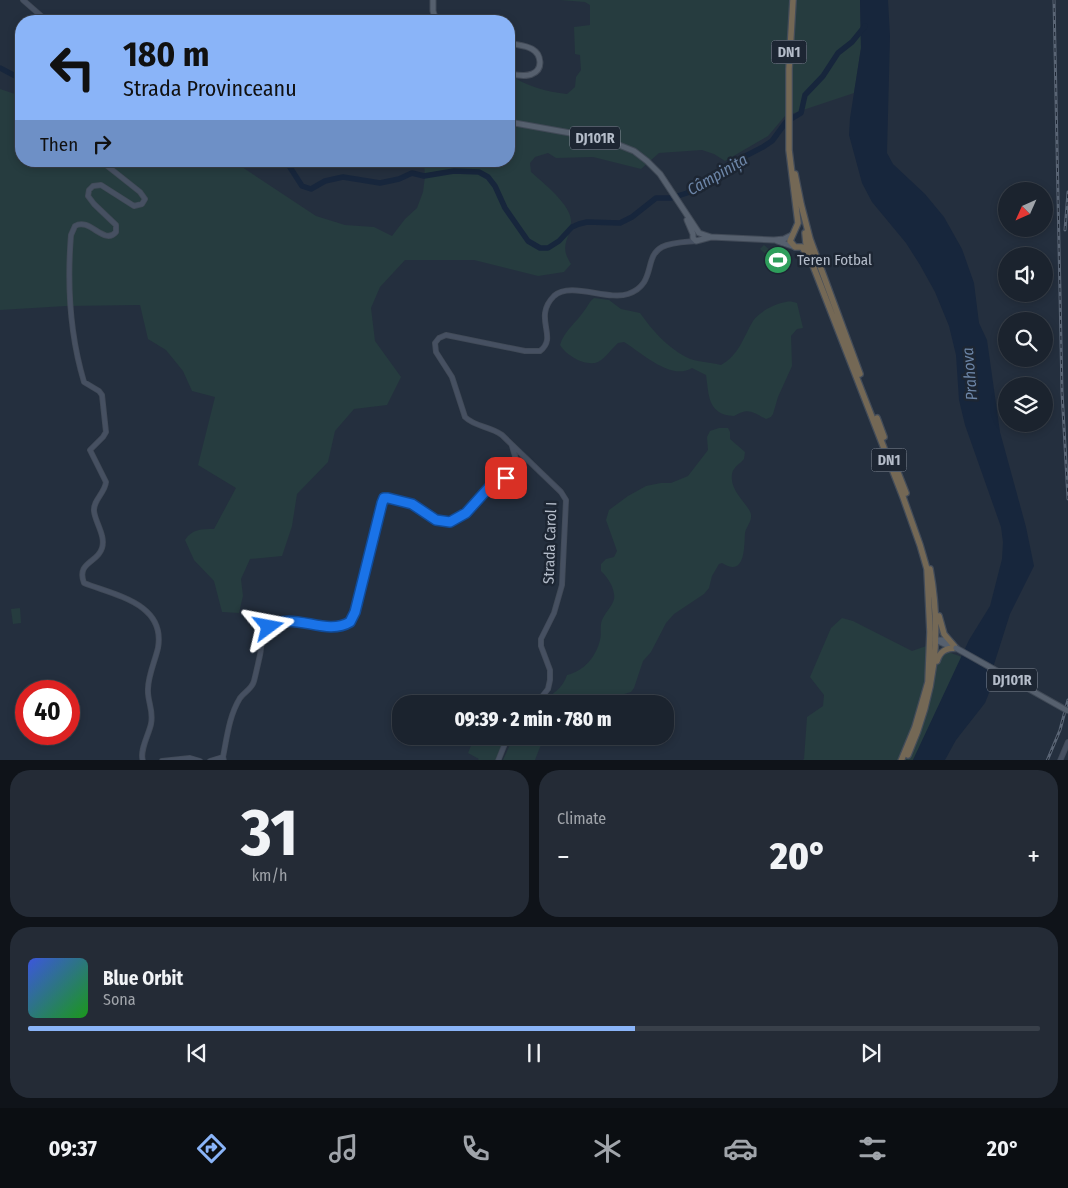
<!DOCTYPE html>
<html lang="en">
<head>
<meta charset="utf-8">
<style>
	:root { --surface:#1b232e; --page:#242b36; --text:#f1f3f6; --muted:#a0a4aa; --line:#39404a; --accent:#8ab4f8 }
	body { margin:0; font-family:"Fira Sans Condensed",sans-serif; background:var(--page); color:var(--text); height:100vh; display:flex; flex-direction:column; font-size:19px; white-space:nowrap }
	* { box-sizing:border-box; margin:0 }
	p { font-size:16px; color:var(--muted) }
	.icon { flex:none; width:28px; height:28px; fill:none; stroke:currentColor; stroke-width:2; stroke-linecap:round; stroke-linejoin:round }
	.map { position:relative; height:760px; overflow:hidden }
	.side { display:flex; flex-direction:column; gap:10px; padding:10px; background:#0f1319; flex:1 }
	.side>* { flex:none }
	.guide { position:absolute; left:15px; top:15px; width:500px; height:152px; border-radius:20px; box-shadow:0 2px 8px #0003,0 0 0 1px var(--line); background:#8ab4f8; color:#111; overflow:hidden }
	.needle { width:32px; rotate:225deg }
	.fabs { position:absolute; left:998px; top:182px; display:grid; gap:10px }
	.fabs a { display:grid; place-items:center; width:55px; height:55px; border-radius:50%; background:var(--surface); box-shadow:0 2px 8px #0003,0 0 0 1px var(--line); font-size:25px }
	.speed { position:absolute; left:15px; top:680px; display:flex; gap:10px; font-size:25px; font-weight:700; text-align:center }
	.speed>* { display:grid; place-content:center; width:65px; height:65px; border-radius:50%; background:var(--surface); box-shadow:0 2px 8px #0003,0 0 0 1px var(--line); line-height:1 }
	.speed .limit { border:8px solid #d22; background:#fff; color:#111 }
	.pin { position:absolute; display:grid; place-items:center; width:42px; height:42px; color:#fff; margin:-21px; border-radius:10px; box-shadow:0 2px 8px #0006 }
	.me { position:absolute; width:55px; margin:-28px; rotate:77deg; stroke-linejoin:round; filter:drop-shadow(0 0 4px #0008) }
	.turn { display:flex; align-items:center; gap:18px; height:105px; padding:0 25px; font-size:22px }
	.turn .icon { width:65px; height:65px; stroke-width:2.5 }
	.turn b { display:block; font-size:35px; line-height:42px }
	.then { display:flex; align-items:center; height:48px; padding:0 25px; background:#0003; gap:10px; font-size:19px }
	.big { font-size:38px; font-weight:800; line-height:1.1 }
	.side .card { flex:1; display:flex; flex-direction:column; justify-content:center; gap:8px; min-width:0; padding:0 18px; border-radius:20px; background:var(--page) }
	.side .dial { align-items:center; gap:0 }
	.dial b { font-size:65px; line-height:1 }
	.song { display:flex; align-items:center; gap:15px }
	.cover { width:60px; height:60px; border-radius:8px; background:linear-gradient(135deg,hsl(230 70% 55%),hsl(120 70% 35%)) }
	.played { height:5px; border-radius:2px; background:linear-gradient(90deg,var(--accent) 60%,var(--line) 60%) }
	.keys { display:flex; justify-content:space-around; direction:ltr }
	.heat { display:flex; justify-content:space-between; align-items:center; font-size:28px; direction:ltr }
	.side .tiles { flex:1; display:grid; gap:10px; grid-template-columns:1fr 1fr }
	.card:last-child { grid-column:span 2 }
	.trip { position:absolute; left:392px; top:695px; width:282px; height:50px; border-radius:20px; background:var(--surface); box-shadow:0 2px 8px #0003,0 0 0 1px var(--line); font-weight:800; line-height:50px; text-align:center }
	.tab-bar { display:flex; height:80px; justify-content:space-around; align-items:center; background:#0b0e12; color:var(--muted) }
	.tab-bar .icon { width:35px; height:35px }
	.tab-bar .selected { color:var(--accent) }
	.tab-bar b { font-size:22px; color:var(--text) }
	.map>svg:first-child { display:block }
</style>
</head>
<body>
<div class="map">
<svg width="1068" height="761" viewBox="0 0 1068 761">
	<rect width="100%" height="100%" fill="#242f3e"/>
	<path fill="#263c3f" d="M 560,0 L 860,0 L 861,48 L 854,93 L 785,116 L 768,136 L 725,161 L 714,154 L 702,150 L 659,153 L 641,169 L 593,157 L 556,158 L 548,153 L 535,157 L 530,163 L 531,172 C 543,183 573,206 571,223 C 569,242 559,245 571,264 L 564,272 L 538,276 L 474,260 L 405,260 L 380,287 L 371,308 L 375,341 L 401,377 L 387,405 L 354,409 L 335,431 L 328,462 L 297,494 L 292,526 L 282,556 L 250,559 L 241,579 L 243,596 L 239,613 L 222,612 L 214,581 L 194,560 L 185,540 C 192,529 201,529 214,529 L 236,488 L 198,465 L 215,397 L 192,391 L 183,371 L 166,350 L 148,339 L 140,305 L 66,306 L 0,310 L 0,89 L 21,96 L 21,161 L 233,161 L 316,216 L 345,225 L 374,227 L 392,236 L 405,219 L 417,208 L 423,192 L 425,176 L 424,161 L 509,161 L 509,74 C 525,86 547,92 567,94 L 575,87 L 576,77 L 581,70 L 580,55 L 575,54 L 574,27 L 590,25 L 590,5 L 585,2 Z
		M 764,245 L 776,255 L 773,259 L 782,252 L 786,258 L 775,268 L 770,262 L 772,260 L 760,249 Z
		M 594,298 L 609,300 L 621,309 L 640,313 C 652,330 667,347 686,357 C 695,362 710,362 721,365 C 739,355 743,338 753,321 C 758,313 775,303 786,302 C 789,301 794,302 797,303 L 803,328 L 797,329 L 791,336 L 792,366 L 778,397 L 773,414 L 771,417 L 766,419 C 753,412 748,407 734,416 C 707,415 709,394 706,375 L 692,368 C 671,381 642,353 624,342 L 618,343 C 611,349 606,358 598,362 C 585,367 566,355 560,345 C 564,331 576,323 584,311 C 588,306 589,302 594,298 Z
		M 719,428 L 728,428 L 730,432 L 730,439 L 745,452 L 744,459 C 740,464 733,467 732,474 C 729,492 750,505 751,515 C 752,521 746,527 745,533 C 744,546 746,578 722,563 L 719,564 L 712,576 L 709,588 L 704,594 L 674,614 L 666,623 L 651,652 L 643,661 L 634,688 L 631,692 L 621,695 L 613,704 L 541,704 C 551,694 563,689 567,675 C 584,671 596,657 600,640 C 602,633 599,624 603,618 C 607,610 616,603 614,594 C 613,585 607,577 601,571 L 601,564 L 606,559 L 614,557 L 617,551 L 606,520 L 609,510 L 628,496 L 646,486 L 661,483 L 671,483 L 688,476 L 708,450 L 707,437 L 710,431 Z
		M 20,608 L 21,623 L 13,624 L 11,609 Z
		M 842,618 L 853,621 L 912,651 L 929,645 L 962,657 L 913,760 L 802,761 L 804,759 L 807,717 L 823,706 L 824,695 L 810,677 L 831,628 Z
		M 475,736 L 505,736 L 496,760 L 478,760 L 479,759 L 468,753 Z
		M 514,736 L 547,736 L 540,747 L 535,760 L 503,760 Z"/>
	<path fill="#17263c" d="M 860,0 L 888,0 L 890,36 L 887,153 L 893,164 L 925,194 L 944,217 L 962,249 L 974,283 L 979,323 L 987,340 L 1000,432 L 1026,527 L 1034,566 L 1010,614 L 990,677 L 991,688 L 985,703 L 956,740 L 945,760 L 913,760 L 969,640 L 990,606 L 1002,559 L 1003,542 L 1001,527 L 965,425 L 959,400 L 956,355 L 949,326 L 935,292 L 920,265 L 906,243 L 872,202 L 862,183 L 852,146 L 849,135 L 850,118 L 861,48 Z"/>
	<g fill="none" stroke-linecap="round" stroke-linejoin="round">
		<path stroke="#17263c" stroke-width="5.5" d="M 0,68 L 21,79
			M 286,161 L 302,186 L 311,189 L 325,181 L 343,177 L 380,183 L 399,179 L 412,173 L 424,176 L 454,171 L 479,172 L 488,177 L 495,186 L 505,208 L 528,241 L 540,248 L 548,248 L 559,241 L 572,227 L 579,224 L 587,222 L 620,223 L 632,217 L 656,198 L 671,198 L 687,193 L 728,165 L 763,147 L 772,141 L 786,122 L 801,113 L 805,95 L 823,76 L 838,53 L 852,42 L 865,26"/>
		<g stroke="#414a57" stroke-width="6">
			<path id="secondary" d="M 23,0 L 47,21
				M 101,161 L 140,192 L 145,199 L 142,204 L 134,206 L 101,185 L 93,186 L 89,190 L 88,196 L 94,204 L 116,225 L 116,232 C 104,246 90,217 75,226 L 71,235 C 67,284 70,335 84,382 L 99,391 L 102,395 L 106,432 L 103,437 L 90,450 L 106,482 C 105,493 93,500 94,511 C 95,522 106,536 102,548 C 98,563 76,562 84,583 C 114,595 166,603 158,648 C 155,661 148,676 148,689 C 147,701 154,710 151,724 C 149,734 139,751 143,761
				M 536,704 L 548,689 L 550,680 L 550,670 L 541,646 L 541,639 L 554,613 L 562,585 L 566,500 L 561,492 L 502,435 C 490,426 475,427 465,417 L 452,377 L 436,352 L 435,343 L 439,338 L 446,335 L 525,351 L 540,351 C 559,337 532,318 554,296 C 570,281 608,301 628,294 C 657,284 643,257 662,247 C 672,242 686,242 696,241
				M 162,761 L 190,758 L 200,761
				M 210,761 L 223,757
				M 224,761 L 223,757 C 227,737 229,716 240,698 C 244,692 252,689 254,681 C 256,673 258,664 260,655 C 263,642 258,635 272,625 C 294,610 343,645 355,612 L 383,500 L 388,498 L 412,504 L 436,520 L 450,522 L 466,513 L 493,483 L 515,474 L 517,463 L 512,446
				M 498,761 L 508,736
				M 1060,761 L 1068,742"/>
		</g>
		<g stroke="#414a57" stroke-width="7">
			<path id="primary" d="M 433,0 L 433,11 L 436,21
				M 509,43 C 516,45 525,45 532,49 C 541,54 544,69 532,74 C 526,77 516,75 509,74
				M 509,122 L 604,139 L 634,151 L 647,161 L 660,174 L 699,233 L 711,237
				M 687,220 L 693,234 L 693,238 L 696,241 L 711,237 L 774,240 L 784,239 L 792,235
				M 777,241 L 795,247
				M 935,640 L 944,640 L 952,645
				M 936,640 L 953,648"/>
		</g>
		<g stroke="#434c59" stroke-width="8">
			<path id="highway" d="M 793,0 L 789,69 L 789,150 L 798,223 L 790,241 L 795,247 L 802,247 L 812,263 L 903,497 L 920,545 L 927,569 L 930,632 L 928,682 L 915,727 L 901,761
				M 795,174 L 801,204 L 810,239 L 860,374
				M 805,233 L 806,243 L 813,257
				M 877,418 L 884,437
				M 893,460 L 906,493
				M 939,616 L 944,634 L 956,648
				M 937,661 C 940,651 946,648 956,648
				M 908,755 C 935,694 942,635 930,569"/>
		</g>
		<use href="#secondary" stroke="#465061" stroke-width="4.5"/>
		<use href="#primary" stroke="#56606e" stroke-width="5"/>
		<use href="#highway" stroke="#746855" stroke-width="5.5"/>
		<g stroke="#5a6575" stroke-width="3">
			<path id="rail" d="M 1054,0 L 1062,392 L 1068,499
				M 1065,230 L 1068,192
				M 1047,761 L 1060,730 L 1068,700"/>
		</g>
		<use href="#rail" stroke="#1d2633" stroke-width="1" stroke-dasharray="4" stroke-linecap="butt"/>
		<g stroke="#414a57" stroke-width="7" stroke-linecap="butt">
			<path id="primary-bridge" d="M 956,648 L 1068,711"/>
		</g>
		<use href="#primary-bridge" stroke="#56606e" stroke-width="5"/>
	</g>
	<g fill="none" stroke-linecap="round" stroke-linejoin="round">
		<g stroke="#114b97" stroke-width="12">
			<path id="route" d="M 269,627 C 293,610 325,637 350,622 L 355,612 L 382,503 L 384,498 L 388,498 L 412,504 L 436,520 L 450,522 L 466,513 L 493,483 L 506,478"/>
		</g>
		<use href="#route" stroke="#1a73e8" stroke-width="9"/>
	</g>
	<defs>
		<g id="stadium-disc" transform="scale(1.4375)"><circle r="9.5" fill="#2e9e5b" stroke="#1d2633"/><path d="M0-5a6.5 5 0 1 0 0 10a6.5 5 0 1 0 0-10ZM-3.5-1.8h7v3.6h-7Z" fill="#fff"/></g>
	</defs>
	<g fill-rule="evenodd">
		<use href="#stadium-disc" x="778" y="260"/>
	</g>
	<g text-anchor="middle" stroke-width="5" stroke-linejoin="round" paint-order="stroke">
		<g fill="#1d2633" stroke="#878f9c" stroke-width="1">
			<rect x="771.5" y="40.5" width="35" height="23" rx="4"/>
			<rect x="570" y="126.5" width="50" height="23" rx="4"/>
			<rect x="871.5" y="448.5" width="35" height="23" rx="4"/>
			<rect x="987" y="668.5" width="50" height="23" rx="4"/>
		</g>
		<g font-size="14" font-weight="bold" fill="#b4bcc9">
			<text x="789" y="57">DN1</text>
			<text x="595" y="143">DJ101R</text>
			<text x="889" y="465">DN1</text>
			<text x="1012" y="685">DJ101R</text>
		</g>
		<g font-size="15" fill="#b4bcc9" stroke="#1d2633" text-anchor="start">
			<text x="797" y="265">Teren Fotbal</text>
		</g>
		<g font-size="15" fill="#b4bcc9" stroke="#1d2633">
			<text transform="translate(550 543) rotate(-88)" y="5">Strada Carol I</text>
		</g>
		<g font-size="16" font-style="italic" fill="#6d86a8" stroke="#1d2633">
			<text transform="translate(717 174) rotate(-30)" y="6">Câmpinița</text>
			<text transform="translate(969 374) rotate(-95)" y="6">Prahova</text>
		</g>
	</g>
</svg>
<div class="fabs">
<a><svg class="needle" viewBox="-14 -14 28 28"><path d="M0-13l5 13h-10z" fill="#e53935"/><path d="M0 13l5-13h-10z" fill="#a0a4aa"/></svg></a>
<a><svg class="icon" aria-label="sound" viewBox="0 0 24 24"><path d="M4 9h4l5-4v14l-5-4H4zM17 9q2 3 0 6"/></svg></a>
<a><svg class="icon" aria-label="search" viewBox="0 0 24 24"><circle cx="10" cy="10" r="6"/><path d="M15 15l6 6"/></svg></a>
<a><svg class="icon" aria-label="layers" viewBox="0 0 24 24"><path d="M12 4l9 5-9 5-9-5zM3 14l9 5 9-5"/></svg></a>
</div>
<div class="speed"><div class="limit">40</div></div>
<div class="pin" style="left:506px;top:478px;background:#d93025"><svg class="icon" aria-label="arrive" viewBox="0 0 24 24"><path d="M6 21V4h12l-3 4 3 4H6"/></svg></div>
<svg class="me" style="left:269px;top:627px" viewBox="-20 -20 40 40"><path d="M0-17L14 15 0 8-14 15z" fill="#1a73e8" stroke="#fff" stroke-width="4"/></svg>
<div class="trip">09:39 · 2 min · 780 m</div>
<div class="guide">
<div class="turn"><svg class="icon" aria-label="left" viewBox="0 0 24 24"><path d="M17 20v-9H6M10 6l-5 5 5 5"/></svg><div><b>180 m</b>Strada Provinceanu</div></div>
<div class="then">Then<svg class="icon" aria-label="right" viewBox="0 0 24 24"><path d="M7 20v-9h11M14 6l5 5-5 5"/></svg></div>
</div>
</div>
<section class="side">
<div class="tiles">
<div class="card dial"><b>31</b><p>km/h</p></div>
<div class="card"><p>Climate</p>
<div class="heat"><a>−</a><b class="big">20°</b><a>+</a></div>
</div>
<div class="card">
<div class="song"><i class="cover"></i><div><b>Blue Orbit</b><p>Sona</p></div></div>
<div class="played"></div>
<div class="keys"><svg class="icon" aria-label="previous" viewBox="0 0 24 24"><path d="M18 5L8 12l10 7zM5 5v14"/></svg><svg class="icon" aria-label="pause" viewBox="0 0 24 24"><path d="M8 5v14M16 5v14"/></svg><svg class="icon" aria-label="next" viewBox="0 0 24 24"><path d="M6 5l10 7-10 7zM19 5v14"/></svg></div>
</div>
</div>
</section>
<nav class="tab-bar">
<b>09:37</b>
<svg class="icon selected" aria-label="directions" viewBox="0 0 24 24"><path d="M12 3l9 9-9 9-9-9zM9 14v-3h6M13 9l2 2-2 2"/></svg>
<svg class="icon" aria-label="music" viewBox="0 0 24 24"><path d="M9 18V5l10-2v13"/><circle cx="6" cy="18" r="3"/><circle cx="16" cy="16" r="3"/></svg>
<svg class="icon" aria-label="phone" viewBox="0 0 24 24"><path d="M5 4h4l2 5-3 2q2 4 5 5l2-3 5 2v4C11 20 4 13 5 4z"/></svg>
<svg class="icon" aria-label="climate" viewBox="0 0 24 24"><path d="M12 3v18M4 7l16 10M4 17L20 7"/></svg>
<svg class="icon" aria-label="car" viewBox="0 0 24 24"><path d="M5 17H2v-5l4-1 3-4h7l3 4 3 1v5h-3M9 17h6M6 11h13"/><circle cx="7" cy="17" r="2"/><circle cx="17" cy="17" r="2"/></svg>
<svg class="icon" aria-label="filters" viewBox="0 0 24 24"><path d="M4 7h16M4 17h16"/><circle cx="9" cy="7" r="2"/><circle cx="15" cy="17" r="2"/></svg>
<b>20°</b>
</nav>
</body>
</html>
